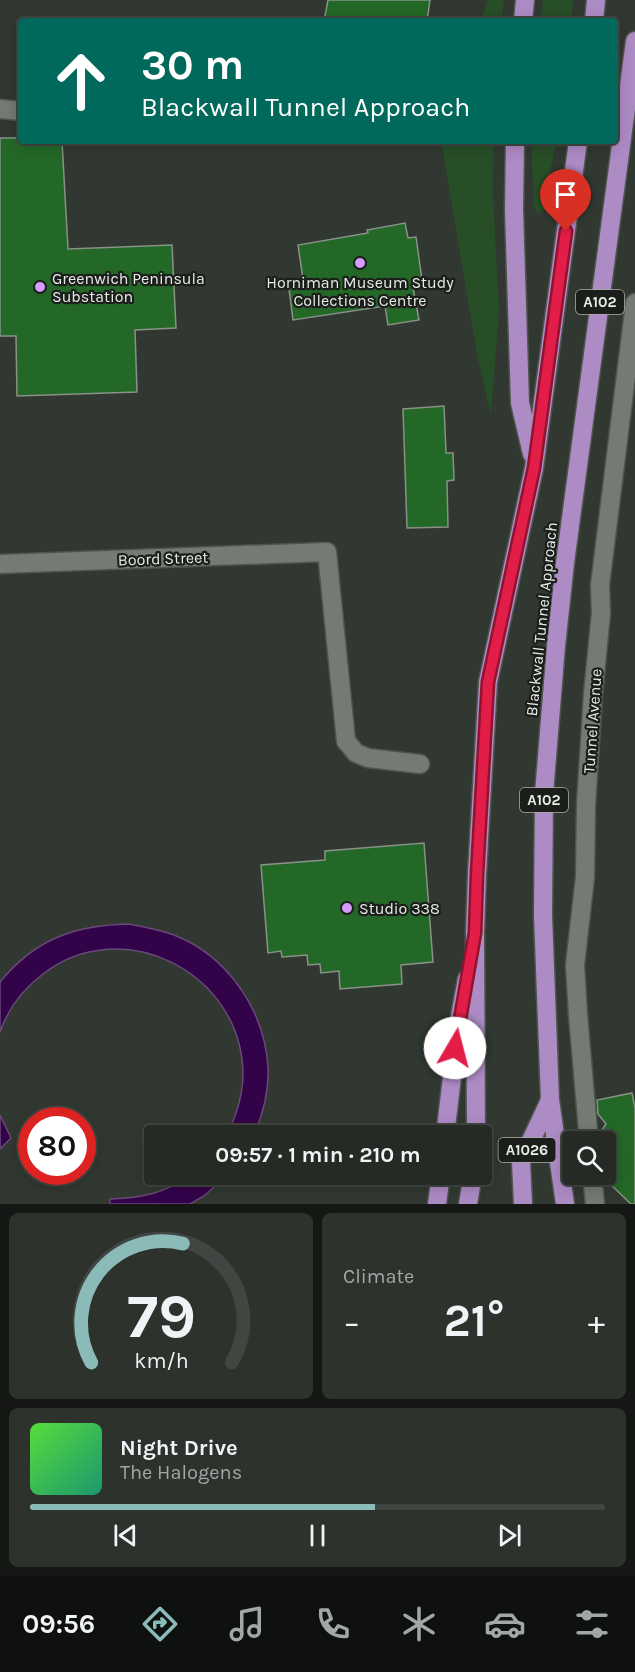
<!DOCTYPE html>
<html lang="en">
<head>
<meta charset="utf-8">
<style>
	:root { --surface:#252a25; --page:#2d322d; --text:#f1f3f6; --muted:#a3a7a7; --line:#424642; --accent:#8bbbb9 }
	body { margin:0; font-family:Karla,sans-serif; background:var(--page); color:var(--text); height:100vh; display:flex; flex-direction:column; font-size:22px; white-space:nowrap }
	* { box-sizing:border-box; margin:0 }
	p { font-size:20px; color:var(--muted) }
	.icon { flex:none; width:33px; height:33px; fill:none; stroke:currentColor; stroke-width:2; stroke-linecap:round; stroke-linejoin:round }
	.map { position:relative; height:1204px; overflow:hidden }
	.sheet { display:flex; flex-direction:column; gap:9px; padding:9px; background:#141714; flex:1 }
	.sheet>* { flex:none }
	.top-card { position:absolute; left:18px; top:18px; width:600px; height:126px; border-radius:6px; box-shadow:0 3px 15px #0003,0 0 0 2px var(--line); background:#00695c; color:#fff; overflow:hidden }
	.controls { position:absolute; left:562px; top:1131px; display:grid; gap:12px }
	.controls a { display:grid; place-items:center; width:54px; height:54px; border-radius:6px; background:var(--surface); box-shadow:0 3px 15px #0003,0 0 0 2px var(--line); font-size:30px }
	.speed { position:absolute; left:18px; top:1107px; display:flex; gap:12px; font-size:30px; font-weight:700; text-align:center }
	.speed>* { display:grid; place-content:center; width:78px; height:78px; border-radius:50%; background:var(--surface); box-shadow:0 3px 15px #0003,0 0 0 2px var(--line); line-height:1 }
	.speed .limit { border:9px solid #d22; background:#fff; color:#111 }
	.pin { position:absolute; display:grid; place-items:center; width:51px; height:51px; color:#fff; margin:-62px -26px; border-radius:50% 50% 50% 0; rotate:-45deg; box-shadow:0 0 6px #0007 }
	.pin .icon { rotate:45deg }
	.me { position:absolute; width:66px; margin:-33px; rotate:8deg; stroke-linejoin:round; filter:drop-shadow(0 0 4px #0008) }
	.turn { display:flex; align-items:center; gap:21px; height:126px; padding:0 24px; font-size:27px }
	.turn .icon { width:78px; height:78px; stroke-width:2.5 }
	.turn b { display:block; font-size:42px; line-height:51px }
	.big { font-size:45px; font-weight:700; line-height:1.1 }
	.sheet .widget { flex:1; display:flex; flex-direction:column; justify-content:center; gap:9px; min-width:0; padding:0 21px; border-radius:9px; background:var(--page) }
	.sheet .dial { align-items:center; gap:0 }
	.dial svg { height:156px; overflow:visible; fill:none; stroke:var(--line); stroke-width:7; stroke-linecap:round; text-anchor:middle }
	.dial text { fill:var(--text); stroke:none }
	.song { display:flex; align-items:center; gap:18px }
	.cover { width:72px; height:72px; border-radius:9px; background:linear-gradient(135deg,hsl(110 70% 55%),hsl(160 70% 35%)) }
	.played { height:6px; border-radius:3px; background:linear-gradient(90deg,var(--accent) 60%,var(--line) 60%) }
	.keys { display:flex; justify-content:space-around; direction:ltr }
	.heat { display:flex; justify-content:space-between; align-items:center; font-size:33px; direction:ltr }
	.sheet .tiles { flex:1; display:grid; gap:9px; grid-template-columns:1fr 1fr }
	.widget:last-child { grid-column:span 2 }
	.trip { position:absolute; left:144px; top:1125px; width:348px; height:60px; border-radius:6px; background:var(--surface); box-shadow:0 3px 15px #0003,0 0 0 2px var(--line); font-weight:700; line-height:60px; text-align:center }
	.dock { display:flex; height:96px; justify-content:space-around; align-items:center; background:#0f110f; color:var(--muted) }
	.dock .icon { width:42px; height:42px }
	.dock .on { color:var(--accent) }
	.dock b { font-size:27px; color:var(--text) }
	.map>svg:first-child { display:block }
</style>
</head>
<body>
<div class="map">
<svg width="635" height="1204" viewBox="0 0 635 1204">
	<rect width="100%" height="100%" fill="#313831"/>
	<path fill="#274e27" d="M 488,0 L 504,0 L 501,21 L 480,21 Z
		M 543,0 L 574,0 L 571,21 L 540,21 Z
		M 441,141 L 494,141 L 493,193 L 499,311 L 491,415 L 478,360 Z
		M 531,141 L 556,141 L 543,210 L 540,214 L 537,213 L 534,208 Z"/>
	<path fill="#33034a" stroke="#694979" stroke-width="1.5" d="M 129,924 C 145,927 160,930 174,935 C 228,956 265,1011 268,1068 C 269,1091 263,1114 254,1135 L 227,1135 C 236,1116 243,1096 243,1074 C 242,973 123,912 43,974 C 23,989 8,1009 0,1032 L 0,982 C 35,939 75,925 129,924 Z
		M 0,1115 L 11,1138 L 0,1149 Z
		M 193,1174 L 228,1175 L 204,1196 L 190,1204 L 110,1204 L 110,1199 C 143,1198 165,1193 193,1174 Z"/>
	<path fill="#246827" stroke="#899188" stroke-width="1.5" d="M 328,0 L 430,0 L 427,21 L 324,21 Z
		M 0,138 L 21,138 L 21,141 L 62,141 L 68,249 L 172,245 L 176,328 L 135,330 L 137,392 L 17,396 L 16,336 L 0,336 Z
		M 405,223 L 408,238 L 416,237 L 422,280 L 412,282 L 419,320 L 388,325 L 385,306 L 293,320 L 289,289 L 304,286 L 298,245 L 368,233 L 367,230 Z
		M 444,406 L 446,453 L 453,453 L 454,480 L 447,481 L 448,527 L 407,528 L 403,409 Z
		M 424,843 L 433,962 L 401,965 L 402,984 L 340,989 L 339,971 L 321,973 L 320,964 L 308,965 L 307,955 L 282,957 L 281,951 L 268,953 L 261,865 L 325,860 L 325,851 Z
		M 632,1093 L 635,1108 L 635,1204 L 631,1204 L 608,1182 L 614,1173 L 609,1142 L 600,1142 L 600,1133 L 606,1124 L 598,1114 L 597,1100 Z"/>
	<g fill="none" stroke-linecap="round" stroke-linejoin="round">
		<g stroke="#4f544f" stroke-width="21">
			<path id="minor" d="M 0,109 L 21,111
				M 0,564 L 327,552 L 346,741 L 356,753 L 368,758 L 420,764
				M 589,1142 L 578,1015 L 575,965 L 585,877 L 586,805 L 593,694 L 601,613 L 600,585 L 635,303
				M 592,1174 L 595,1204"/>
		</g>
		<g stroke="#4f544f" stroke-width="21">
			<path id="highway" d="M 523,21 L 525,0
				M 594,21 L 596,0
				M 515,141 L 514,209 L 520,403 L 532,454
				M 445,1136 L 458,1027 L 467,979
				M 476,1136 L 475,933 L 477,874 L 488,682 L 534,468 L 578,141
				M 437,1204 L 441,1174
				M 468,1204 L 473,1174
				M 523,1204 L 521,1162 L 550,1100
				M 565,1204 L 550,1100 L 543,915 L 544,794 L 556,646 L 565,563 L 635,41"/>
		</g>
		<use href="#minor" stroke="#737b72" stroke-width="18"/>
		<use href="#highway" stroke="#ad8bc5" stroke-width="18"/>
	</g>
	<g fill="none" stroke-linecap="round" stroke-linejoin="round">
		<g stroke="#92132f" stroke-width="15">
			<path id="route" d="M 455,1048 L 475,933 L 477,874 L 488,682 L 534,468 L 566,231"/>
		</g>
		<use href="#route" stroke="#e11d48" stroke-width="10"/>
	</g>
	<g fill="#d59cfb" stroke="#1b1e1b" stroke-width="2">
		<circle cx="360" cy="263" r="6"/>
		<circle cx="40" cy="287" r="6"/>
		<circle cx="347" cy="908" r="6"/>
	</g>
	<g text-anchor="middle" stroke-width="4.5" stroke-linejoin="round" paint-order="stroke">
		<g fill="#1b1e1b" stroke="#aaaeaa" stroke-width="1.5">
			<rect x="576" y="290" width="48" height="24" rx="4.5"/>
			<rect x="520" y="788" width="48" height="24" rx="4.5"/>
			<rect x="498.5" y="1138" width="57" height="24" rx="4.5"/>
		</g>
		<g font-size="15" font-weight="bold" fill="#e7ece7">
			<text x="600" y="307">A102</text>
			<text x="544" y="805">A102</text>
			<text x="527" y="1155">A1026</text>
		</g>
		<g font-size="16" fill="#e7ece7" stroke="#1b1e1b" text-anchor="start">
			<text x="52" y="284">Greenwich Peninsula<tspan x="52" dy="18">Substation</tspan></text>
			<text x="360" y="288" text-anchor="middle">Horniman Museum Study<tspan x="360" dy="18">Collections Centre</tspan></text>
			<text x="359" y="914">Studio 338</text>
		</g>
		<g font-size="16" fill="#e7ece7" stroke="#1b1e1b">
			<text transform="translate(163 558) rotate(-2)" y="6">Boord Street</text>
			<text transform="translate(541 619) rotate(-84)" y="6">Blackwall Tunnel Approach</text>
			<text transform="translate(592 721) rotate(-86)" y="6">Tunnel Avenue</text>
		</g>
	</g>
</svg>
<div class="controls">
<a><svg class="icon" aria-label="search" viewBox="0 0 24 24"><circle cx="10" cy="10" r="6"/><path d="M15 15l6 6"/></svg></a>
</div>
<div class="speed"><div class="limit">80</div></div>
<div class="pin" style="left:566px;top:231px;background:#d93025"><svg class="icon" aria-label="arrive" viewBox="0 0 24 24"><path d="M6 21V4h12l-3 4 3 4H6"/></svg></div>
<svg class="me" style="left:455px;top:1048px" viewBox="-20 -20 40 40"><circle r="19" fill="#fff"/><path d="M0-13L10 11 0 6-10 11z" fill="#e11d48"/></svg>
<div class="trip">09:57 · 1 min · 210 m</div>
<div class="top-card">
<div class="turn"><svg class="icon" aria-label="ahead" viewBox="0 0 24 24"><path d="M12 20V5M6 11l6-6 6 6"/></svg><div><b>30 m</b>Blackwall Tunnel Approach</div></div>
</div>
</div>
<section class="sheet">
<div class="tiles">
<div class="widget dial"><svg viewBox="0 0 100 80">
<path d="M14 69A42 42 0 1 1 86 69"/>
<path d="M14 69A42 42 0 0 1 61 8" stroke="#8bbbb9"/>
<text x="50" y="56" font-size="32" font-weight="700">79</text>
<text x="50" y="72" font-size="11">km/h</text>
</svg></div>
<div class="widget"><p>Climate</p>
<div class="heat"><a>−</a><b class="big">21°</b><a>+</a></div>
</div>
<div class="widget">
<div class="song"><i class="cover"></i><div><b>Night Drive</b><p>The Halogens</p></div></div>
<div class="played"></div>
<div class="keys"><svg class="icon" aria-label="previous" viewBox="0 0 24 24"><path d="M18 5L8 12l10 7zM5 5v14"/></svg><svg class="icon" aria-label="pause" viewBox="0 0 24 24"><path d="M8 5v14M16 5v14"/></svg><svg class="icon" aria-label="next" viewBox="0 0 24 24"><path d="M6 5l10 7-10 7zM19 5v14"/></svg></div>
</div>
</div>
</section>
<nav class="dock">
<b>09:56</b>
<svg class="icon on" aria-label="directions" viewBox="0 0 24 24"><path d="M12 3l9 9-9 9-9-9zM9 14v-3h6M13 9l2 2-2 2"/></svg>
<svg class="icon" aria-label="music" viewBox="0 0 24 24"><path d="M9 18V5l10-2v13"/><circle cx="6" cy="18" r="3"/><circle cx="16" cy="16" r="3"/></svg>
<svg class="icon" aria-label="phone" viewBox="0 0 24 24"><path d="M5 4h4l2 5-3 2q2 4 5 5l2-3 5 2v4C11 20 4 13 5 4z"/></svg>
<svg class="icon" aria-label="climate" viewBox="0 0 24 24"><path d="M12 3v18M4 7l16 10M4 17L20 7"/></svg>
<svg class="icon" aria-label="car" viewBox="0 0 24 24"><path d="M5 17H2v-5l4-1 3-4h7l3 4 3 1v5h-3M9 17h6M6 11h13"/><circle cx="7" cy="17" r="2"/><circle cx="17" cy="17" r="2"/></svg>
<svg class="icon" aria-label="filters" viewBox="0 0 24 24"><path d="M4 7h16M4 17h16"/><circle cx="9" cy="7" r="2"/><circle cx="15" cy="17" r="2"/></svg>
</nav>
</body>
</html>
